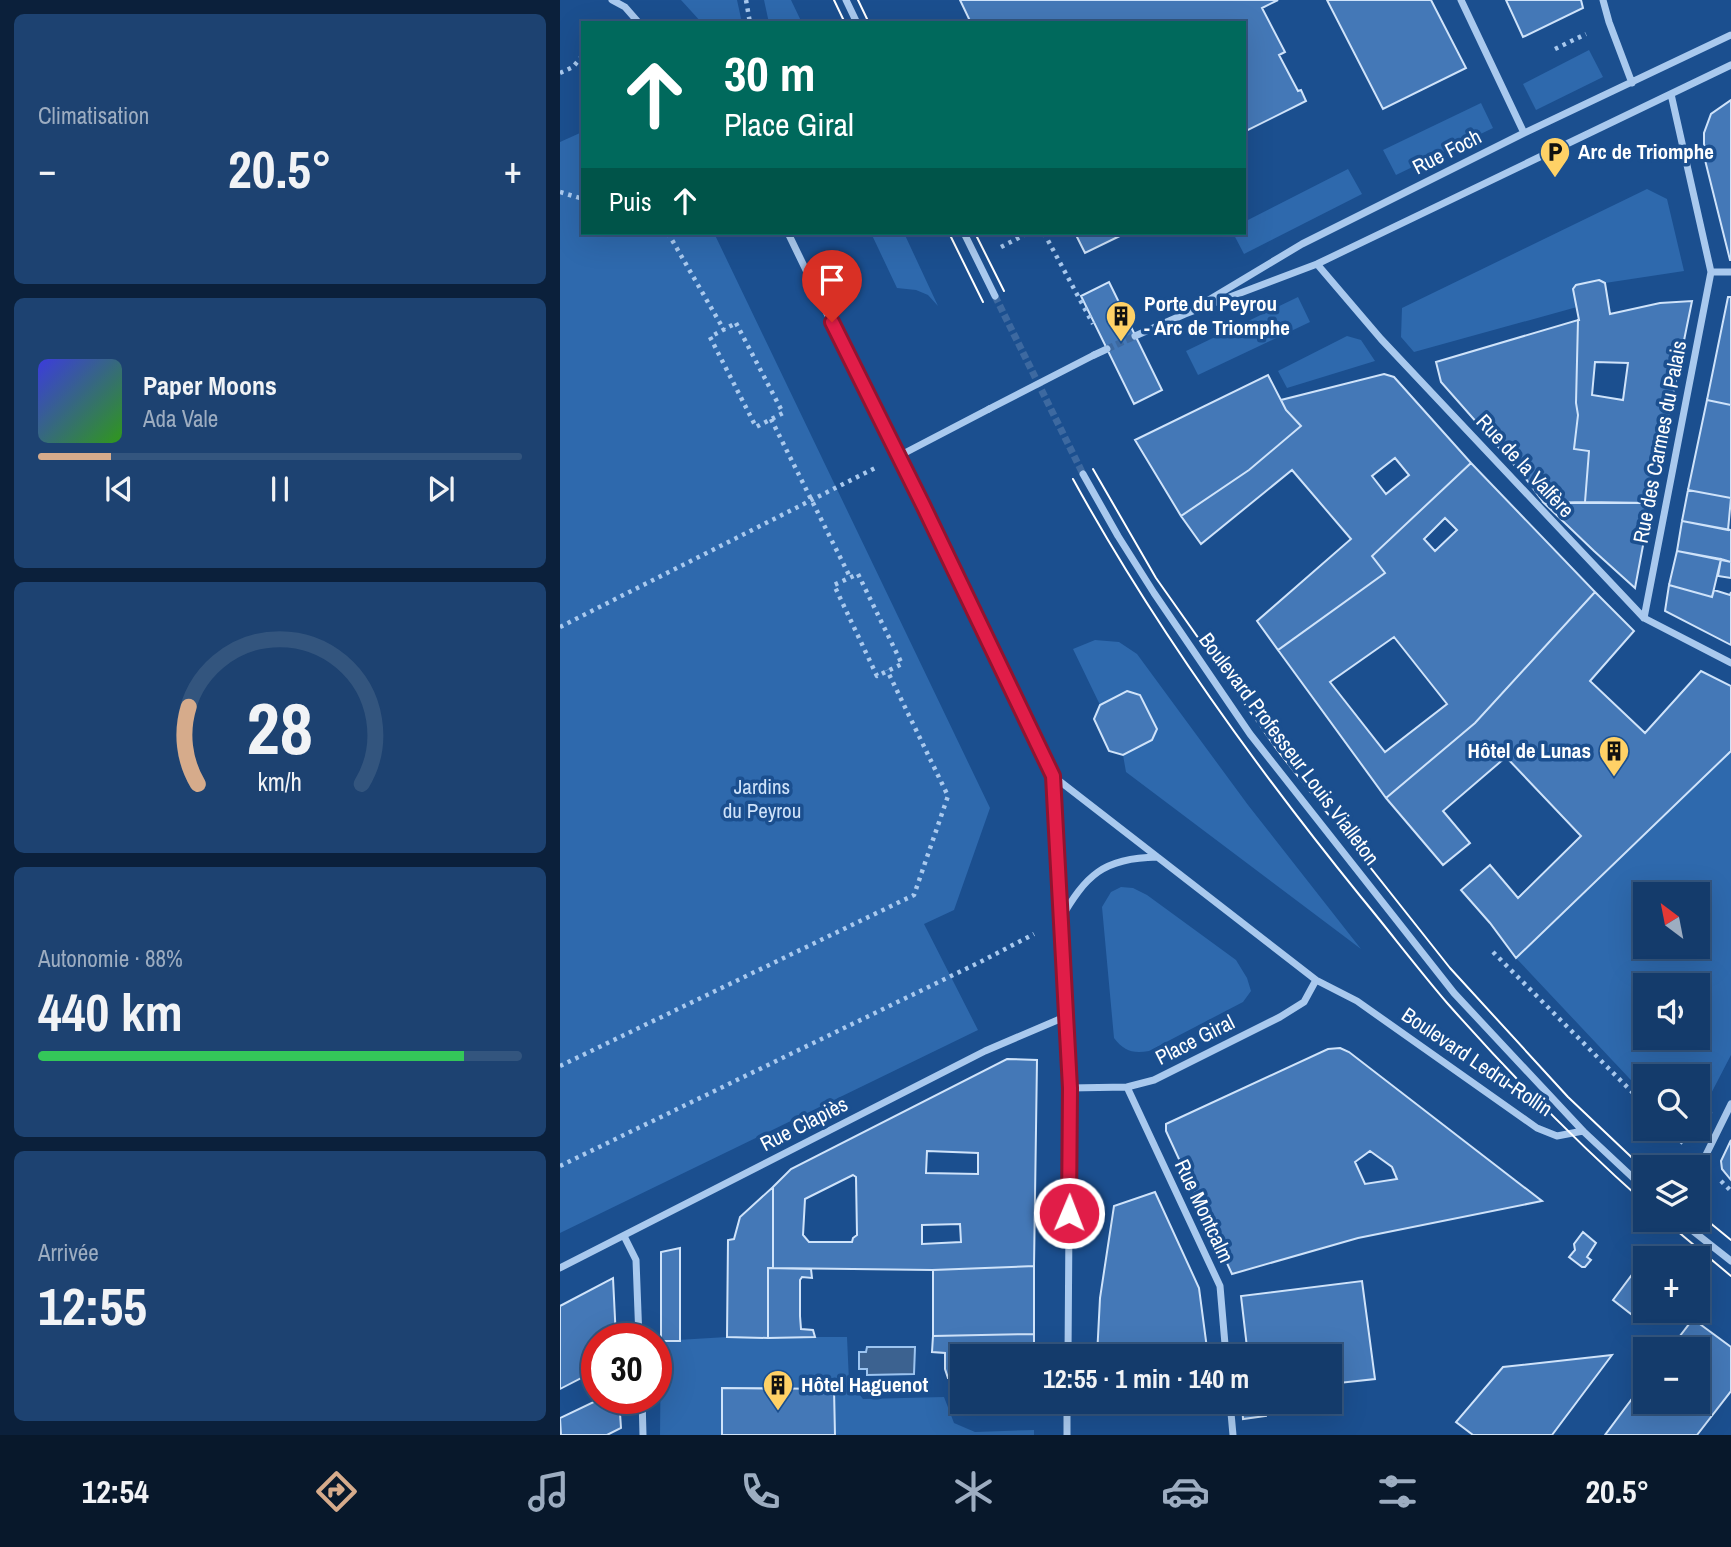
<!DOCTYPE html>
<html lang="fr">
<head>
<meta charset="utf-8">
<style>
	:root { --surface:#143b6b; --page:#1d4271; --text:#f1f3f6; --muted:#9dadc1; --line:#33557e; --accent:#d6ab8b }
	body { margin:0; font-family:"Archivo Narrow",sans-serif; background:var(--page); color:var(--text); height:100vh; display:flex; flex-direction:column; font-size:26px; white-space:nowrap }
	* { box-sizing:border-box; margin:0 }
	p { font-size:23px; color:var(--muted) }
	.icon { flex:none; width:38px; height:38px; fill:none; stroke:currentColor; stroke-width:2; stroke-linecap:round; stroke-linejoin:round }
	.map { position:relative; flex:1; overflow:hidden }
	.side { display:flex; flex-direction:column; gap:14px; padding:14px; background:#0b203b; width:560px }
	.side>* { flex:none }
	.guide { position:absolute; left:21px; top:21px; width:665px; height:214px; border-radius:0px; box-shadow:0 7px 28px #0002,0 0 0 2px var(--line); background:#00695c; color:#fff; overflow:hidden }
	.needle { width:46px; rotate:328deg }
	.tools { position:absolute; left:1073px; top:882px; display:grid; gap:14px }
	.tools a { display:grid; place-items:center; width:77px; height:77px; border-radius:0px; background:var(--surface); box-shadow:0 7px 28px #0002,0 0 0 2px var(--line); font-size:35px }
	.speed { position:absolute; left:21px; top:1323px; display:flex; gap:14px; font-size:35px; font-weight:700; text-align:center }
	.speed>* { display:grid; place-content:center; width:91px; height:91px; border-radius:50%; background:var(--surface); box-shadow:0 7px 28px #0002,0 0 0 2px var(--line); line-height:1 }
	.speed .limit { border:10px solid #d22; background:#fff; color:#111 }
	.pin { position:absolute; display:grid; place-items:center; width:60px; height:60px; color:#fff; margin:-72px -30px; border-radius:50% 50% 50% 0; rotate:-45deg; box-shadow:0 0 7px #0007 }
	.pin .icon { rotate:45deg }
	.me { position:absolute; width:77px; margin:-38px; rotate:1deg; stroke-linejoin:round; filter:drop-shadow(0 0 5px #0008) }
	.turn { display:flex; align-items:center; gap:24px; height:147px; padding:0 28px; font-size:32px }
	.turn .icon { width:91px; height:91px; stroke-width:2.5 }
	.turn b { display:block; font-size:49px; line-height:60px }
	.then { display:flex; align-items:center; height:66px; padding:0 28px; background:#0003; gap:14px; font-size:26px }
	.big { font-size:52px; font-weight:700; line-height:1.1 }
	.side .card { flex:1; display:flex; flex-direction:column; justify-content:center; gap:10px; min-width:0; padding:0 24px; border-radius:10px; background:var(--page) }
	.side .dial { align-items:center; gap:0 }
	.dial svg { height:182px; overflow:visible; fill:none; stroke:var(--line); stroke-width:7; stroke-linecap:round; text-anchor:middle }
	.dial text { fill:var(--text); stroke:none }
	.song { display:flex; align-items:center; gap:21px }
	.cover { width:84px; height:84px; border-radius:10px; background:linear-gradient(135deg,hsl(240 70% 55%),hsl(110 70% 35%)) }
	.played { height:7px; border-radius:4px; background:linear-gradient(90deg,var(--accent) 15%,var(--line) 15%) }
	.keys { display:flex; justify-content:space-around; direction:ltr }
	.heat { display:flex; justify-content:space-between; align-items:center; font-size:38px; direction:ltr }
	.charge { height:10px; border-radius:5px; background:linear-gradient(90deg,#34c759 88%,var(--line) 0) }
	.trip { position:absolute; left:390px; top:1344px; width:392px; height:70px; border-radius:0px; background:var(--surface); box-shadow:0 7px 28px #0002,0 0 0 2px var(--line); font-weight:700; line-height:70px; text-align:center }
	.tabs { display:flex; height:112px; justify-content:space-around; align-items:center; background:#08182b; color:var(--muted) }
	.tabs .icon { width:49px; height:49px }
	.tabs .active { color:var(--accent) }
	.tabs b { font-size:32px; color:var(--text) }
	main { display:flex; flex:1; min-height:0 }
	.map>svg:first-child { display:block }
</style>
</head>
<body>
<main>
<section class="side">
<div class="card"><p>Climatisation</p>
<div class="heat"><a>−</a><b class="big">20.5°</b><a>+</a></div>
</div>
<div class="card">
<div class="song"><i class="cover"></i><div><b>Paper Moons</b><p>Ada Vale</p></div></div>
<div class="played"></div>
<div class="keys"><svg class="icon" aria-label="previous" viewBox="0 0 24 24"><path d="M18 5L8 12l10 7zM5 5v14"/></svg><svg class="icon" aria-label="pause" viewBox="0 0 24 24"><path d="M8 5v14M16 5v14"/></svg><svg class="icon" aria-label="next" viewBox="0 0 24 24"><path d="M6 5l10 7-10 7zM19 5v14"/></svg></div>
</div>
<div class="card dial"><svg viewBox="0 0 100 80">
<path d="M14 69A42 42 0 1 1 86 69"/>
<path d="M14 69A42 42 0 0 1 10 35" stroke="#d6ab8b"/>
<text x="50" y="56" font-size="32" font-weight="700">28</text>
<text x="50" y="72" font-size="11">km/h</text>
</svg></div>
<div class="card"><p>Autonomie · 88%</p><b class="big">440 km</b><div class="charge"></div></div>
<div class="card"><p>Arrivée</p><b class="big">12:55</b></div>
</section>
<div class="map">
<svg width="1171" height="1435" viewBox="0 0 1171 1435">
	<rect width="100%" height="100%" fill="#1b4f8f"/>
	<path fill="#2e69ad" fill-rule="evenodd" d="M 121,0 L 177,0 L 182,23 L 142,23 Z
		M 204,0 L 231,0 L 242,23 L 209,23 Z
		M 1029,50 L 1043,77 L 976,110 L 963,84 Z
		M 921,103 L 933,128 L 836,175 L 823,150 Z
		M 20,133 L 23,134 L 23,233 L 154,233 L 430,808 L 394,910 L 364,924 L 418,1030 L 0,1233 L 0,142 Z
		M 788,169 L 802,194 L 684,254 L 673,233 L 684,233 L 684,222 Z
		M 1087,189 L 1107,199 L 1124,271 L 1045,283 C 1036,279 1019,282 1013,289 L 1017,307 L 854,352 L 841,337 L 842,308 Z
		M 311,233 L 344,233 L 378,306 L 368,295 L 356,290 L 337,288 Z
		M 738,297 L 750,322 L 638,375 L 626,351 Z
		M 787,336 L 801,340 L 815,361 L 727,388 L 718,371 Z
		M 535,640 L 559,642 L 577,654 L 688,805 L 801,949 L 566,772 L 563,755 L 592,740 L 567,691 L 540,705 L 513,649 Z
		M 1171,751 L 1171,1055 L 1143,1109 L 1138,1105 L 1138,1076 L 1085,1076 L 1085,1095 L 956,958 ZM 1085,894 L 1138,894 L 1138,947 L 1085,947 ZM 1085,985 L 1138,985 L 1138,1038 L 1085,1038 Z
		M 561,887 L 573,888 L 587,895 L 676,960 L 687,978 L 691,991 L 683,1002 L 589,1051 C 573,1054 564,1051 554,1038 L 542,907 L 551,892 Z
		M 167,1337 L 287,1337 L 289,1381 L 303,1399 L 384,1397 L 394,1423 L 415,1432 L 474,1430 L 474,1435 L 100,1435 L 101,1341 Z"/>
	<path fill="#3c6290" stroke="#9cc4f0" stroke-width="2" d="M 307,1347 L 355,1347 L 354,1374 L 307,1375 L 307,1369 L 299,1369 L 299,1352 L 306,1352 Z"/>
	<path fill="#4478b7" stroke="#cfe3fa" stroke-width="2" fill-rule="evenodd" d="M 400,0 L 718,0 L 702,8 L 725,52 L 719,55 L 738,91 L 741,90 L 746,101 L 684,132 L 684,23 L 411,23 Z
		M 767,0 L 871,0 L 906,68 L 823,109 Z
		M 946,0 L 1021,0 L 1023,8 L 963,37 Z
		M 1171,100 L 1171,260 L 1170,260 L 1145,160 L 1149,159 L 1144,144 L 1144,133 L 1151,114 Z
		M 515,233 L 566,233 L 525,253 Z
		M 1039,280 L 1045,283 L 1050,314 L 1100,303 L 1132,301 L 1091,503 L 1025,502 L 1029,451 L 1014,449 L 1018,415 L 1016,403 L 1018,320 L 1019,320 L 1013,289 L 1016,285 ZM 1035,362 L 1068,363 L 1063,400 L 1032,395 Z
		M 549,282 L 602,390 L 574,404 L 521,296 Z
		M 1168,297 L 1171,297 L 1171,405 L 1147,400 Z
		M 1018,320 L 1016,403 L 1018,415 L 1014,449 L 1029,451 L 1025,502 L 984,503 L 963,475 L 881,382 L 876,362 Z
		M 824,374 L 834,377 L 911,463 L 812,556 L 825,573 L 718,650 L 697,621 L 791,539 L 732,470 L 641,544 L 621,516 L 689,470 L 741,426 L 726,410 L 721,400 ZM 835,458 L 849,475 L 826,494 L 812,476 Z
		M 708,375 L 726,410 L 741,426 L 689,470 L 621,516 L 575,440 Z
		M 1147,400 L 1171,405 L 1171,498 L 1128,490 Z
		M 911,463 L 1035,592 L 915,723 L 826,798 L 718,650 L 825,573 L 812,556 ZM 885,518 L 897,530 L 875,551 L 864,539 ZM 834,637 L 887,704 L 825,752 L 770,682 Z
		M 1128,490 L 1171,498 L 1168,530 L 1122,521 Z
		M 984,503 L 1091,503 L 1075,588 L 1034,551 Z
		M 1122,521 L 1171,530 L 1171,562 L 1117,551 Z
		M 1117,551 L 1161,559 L 1152,597 L 1109,585 Z
		M 1161,559 L 1171,562 L 1171,578 L 1158,576 Z
		M 1109,585 L 1152,597 L 1154,590 L 1170,595 L 1171,592 L 1171,645 L 1105,611 Z
		M 1035,592 L 1074,631 L 1030,681 L 1085,733 L 1141,671 L 1171,686 L 1171,751 L 956,958 L 930,923 L 901,890 L 930,865 L 958,898 L 1021,836 L 946,757 L 883,811 L 910,843 L 883,865 L 826,798 L 915,723 Z
		M 567,691 L 580,695 L 597,729 L 592,740 L 563,755 L 549,751 L 534,719 L 540,705 Z
		M 780,1048 L 789,1052 L 982,1201 L 798,1238 L 672,1274 L 606,1131 L 606,1124 L 768,1049 ZM 810,1151 L 832,1167 L 837,1179 L 805,1184 L 795,1162 Z
		M 447,1059 L 477,1060 L 474,1266 L 373,1270 L 213,1268 L 213,1187 L 231,1169 ZM 367,1151 L 418,1153 L 418,1174 L 366,1173 ZM 293,1175 L 296,1177 L 297,1235 L 293,1238 L 292,1242 L 249,1242 L 243,1235 L 245,1199 ZM 400,1224 L 401,1242 L 362,1244 L 362,1225 Z
		M 1138,1105 L 1151,1113 L 1142,1129 L 1129,1135 L 1119,1129 L 1138,1129 Z
		M 1171,1140 L 1171,1180 L 1162,1169 L 1161,1161 Z
		M 213,1187 L 213,1268 L 208,1268 L 208,1338 L 167,1337 L 168,1240 L 174,1239 L 180,1217 Z
		M 595,1192 L 639,1288 L 648,1356 L 537,1356 L 540,1298 L 554,1206 Z
		M 1023,1232 L 1036,1243 L 1027,1257 L 1031,1260 L 1025,1267 L 1022,1267 L 1009,1257 L 1015,1250 L 1014,1244 Z
		M 120,1248 L 120,1341 L 101,1341 L 101,1252 Z
		M 474,1266 L 474,1334 L 373,1336 L 373,1270 Z
		M 208,1268 L 251,1269 L 252,1278 L 242,1277 L 240,1280 L 240,1316 L 241,1329 L 253,1330 L 255,1337 L 208,1338 Z
		M 1074,1272 L 1085,1281 L 1085,1311 L 1087,1311 L 1080,1321 L 1053,1300 Z
		M 53,1278 L 56,1339 L 37,1339 L 37,1370 L 0,1389 L 0,1306 Z
		M 802,1281 L 815,1379 L 770,1384 L 770,1356 L 688,1356 L 681,1296 Z
		M 1133,1319 L 1171,1347 L 1171,1391 L 1137,1435 L 1045,1435 L 1083,1384 L 1085,1386 L 1085,1402 L 1138,1402 L 1138,1349 L 1110,1349 Z
		M 474,1334 L 474,1356 L 402,1356 L 402,1379 L 388,1378 L 385,1369 L 385,1353 L 372,1352 L 373,1336 Z
		M 1052,1355 L 992,1435 L 913,1435 L 896,1422 L 943,1367 Z
		M 162,1388 L 274,1389 L 275,1435 L 162,1435 Z
		M 42,1398 L 59,1398 L 61,1428 L 47,1435 L 1,1435 L 0,1418 Z
		M 682,1402 L 705,1402 L 706,1416 L 683,1419 Z"/>
	<g fill="none" stroke-linecap="round" stroke-linejoin="round">
		<path stroke="#3d69a0" stroke-width="7" stroke-dasharray="7 3.5" stroke-linecap="butt" d="M 435,296 L 523,474
			M 547,349 L 575,336"/>
		<path stroke="#a9c9ee" stroke-width="4.5" stroke-dasharray="3.5 5" stroke-linecap="butt" d="M 186,0 L 190,23
			M 995,49 L 1026,34
			M 0,73 L 13,67 L 23,55
			M 0,192 L 23,199
			M 108,233 L 164,330
			M 484,233 L 533,324
			M 441,247 L 468,233
			M 176,323 L 223,413 L 196,427 L 150,337 Z
			M 211,419 L 290,577
			M 298,574 L 342,664 L 317,676 L 274,585 Z
			M 0,627 L 315,468
			M 933,952 L 1085,1105
			M 0,1066 L 354,895 L 388,796 L 327,670
			M 1108,1129 L 1123,1143
			M 0,1166 L 422,961 L 474,934
			M 1161,1181 L 1171,1191"/>
		<path stroke="#a9c9ee" stroke-width="7" d="M 52,0 L 65,7 L 79,23
			M 286,0 L 297,23
			M 901,0 L 964,133
			M 1043,0 L 1049,22 L 1072,83
			M 228,233 L 304,390 L 363,505 L 493,776 L 510,1088 L 508,1356
			M 404,233 L 435,296
			M 757,264 L 821,339 L 1084,618 L 1171,663
			M 1151,272 L 1171,272
			M 642,304 L 742,244 L 964,133 L 1171,35
			M 575,336 L 625,314 L 757,264 L 1171,65
			M 534,355 L 547,349
			M 337,457 L 429,409
			M 523,474 L 558,536 L 594,593 L 690,734 L 894,993 L 1023,1131 L 1085,1189
			M 1084,618 L 1151,272 L 1111,94
			M 493,776 L 756,980 L 797,1001 L 977,1128 L 997,1136 L 1023,1131
			M 500,920 C 526,875 543,858 597,857
			M 567,1087 L 660,1286 L 666,1356
			M 510,1088 L 567,1087 L 594,1080 L 720,1017 L 744,1002 L 756,980
			M 1138,1171 L 1171,1104
			M 1119,1220 L 1171,1261
			M 64,1236 L 76,1260 L 79,1339
			M 0,1268 L 425,1051 L 507,1016
			M 82,1398 L 83,1435
			M 670,1402 L 673,1435
			M 507,1435 L 507,1402"/>
		<path stroke="#fff" stroke-width="2" d="M 274,0 L 285,23
			M 298,0 L 309,23
			M 389,233 L 423,302
			M 415,233 L 444,291
			M 533,469 L 596,578 L 718,751 L 890,968 L 1008,1097 L 1085,1170
			M 513,479 C 595,628 694,765 801,897 C 830,932 858,969 888,1004 C 950,1074 1015,1141 1085,1203
			M 1138,1213 L 1171,1240
			M 1104,1220 L 1171,1276"/>
		<path stroke="#a9c9ee" stroke-width="7" d="M 429,409 L 534,355"/>
	</g>
	<g fill="none" stroke-linecap="round" stroke-linejoin="round">
		<g stroke="#92132f" stroke-width="18">
			<path id="route" d="M 272,322 L 363,505 L 493,776 L 510,1088 L 509,1213"/>
		</g>
		<use href="#route" stroke="#e11d48" stroke-width="12"/>
	</g>
	<defs>
		<g id="parking-pin" transform="scale(1.575)"><path d="M0 17L-7.5 6A9.5 9.5 0 1 1 7.5 6Z" fill="#ffd166" stroke="#1b4f8f"/><path d="M-3.5-5.5H1a3.5 3.5 0 0 1 0 7H-1V5.5H-3.5ZM-1-3.4V-.6H.8a1.4 1.4 0 0 0 0-2.8Z" fill="#111"/></g>
		<g id="building-pin" transform="scale(1.575)"><path d="M0 17L-7.5 6A9.5 9.5 0 1 1 7.5 6Z" fill="#ffd166" stroke="#1b4f8f"/><path d="M-4-6H4V6H1V3H-1V6H-4ZM-2.5-4.3h1.7v1.8h-1.7ZM.8-4.3h1.7v1.8H.8ZM-2.5-1h1.7V.8h-1.7ZM.8-1h1.7V.8H.8Z" fill="#111"/></g>
	</defs>
	<g fill-rule="evenodd">
		<use href="#parking-pin" x="995" y="152"/>
		<use href="#building-pin" x="561" y="316"/>
		<use href="#building-pin" x="1054" y="751"/>
		<use href="#building-pin" x="218" y="1385"/>
	</g>
	<g text-anchor="middle" stroke-width="7" stroke-linejoin="round" paint-order="stroke">
		<g font-size="21" fill="#fff" stroke="#1b4f8f">
			<text transform="translate(887 152) rotate(-27)" y="7">Rue Foch</text>
			<text transform="translate(1100 442) rotate(-79)" y="7">Rue des Carmes du Palais</text>
			<text transform="translate(965 466) rotate(47)" y="7">Rue de la Valfère</text>
			<text transform="translate(729 749) rotate(53)" y="7">Boulevard Professeur Louis Vialleton</text>
			<text transform="translate(635 1040) rotate(-27)" y="7">Place Giral</text>
			<text transform="translate(917 1062) rotate(34)" y="7">Boulevard Ledru-Rollin</text>
			<text transform="translate(244 1124) rotate(-27)" y="7">Rue Clapiès</text>
			<text transform="translate(644 1211) rotate(65)" y="7">Rue Montcalm</text>
		</g>
		<g font-size="21" font-weight="bold" fill="#fff" stroke="#1b4f8f" text-anchor="start">
			<text x="1018" y="159">Arc de Triomphe</text>
			<text x="584" y="311">Porte du Peyrou<tspan x="584" dy="24">- Arc de Triomphe</tspan></text>
			<text x="1031" y="758" text-anchor="end">Hôtel de Lunas</text>
			<text x="241" y="1392">Hôtel Haguenot</text>
		</g>
		<g font-size="21" fill="#cfe3fa" stroke="#1b4f8f">
			<text x="202" y="794">Jardins<tspan x="202" dy="24">du Peyrou</tspan></text>
		</g>
	</g>
</svg>
<div class="tools">
<a><svg class="needle" viewBox="-14 -14 28 28"><path d="M0-13l5 13h-10z" fill="#e53935"/><path d="M0 13l5-13h-10z" fill="#9dadc1"/></svg></a>
<a><svg class="icon" aria-label="sound" viewBox="0 0 24 24"><path d="M4 9h4l5-4v14l-5-4H4zM17 9q2 3 0 6"/></svg></a>
<a><svg class="icon" aria-label="search" viewBox="0 0 24 24"><circle cx="10" cy="10" r="6"/><path d="M15 15l6 6"/></svg></a>
<a><svg class="icon" aria-label="layers" viewBox="0 0 24 24"><path d="M12 4l9 5-9 5-9-5zM3 14l9 5 9-5"/></svg></a>
<a>+</a>
<a>−</a>
</div>
<div class="speed"><div class="limit">30</div></div>
<div class="pin" style="left:272px;top:322px;background:#d93025"><svg class="icon" aria-label="arrive" viewBox="0 0 24 24"><path d="M6 21V4h12l-3 4 3 4H6"/></svg></div>
<svg class="me" style="left:509px;top:1213px" viewBox="-20 -20 40 40"><circle r="17" fill="#e11d48" stroke="#fff" stroke-width="3"/><path d="M0-11L8 9 0 5-8 9z" fill="#fff"/></svg>
<div class="trip">12:55 · 1 min · 140 m</div>
<div class="guide">
<div class="turn"><svg class="icon" aria-label="ahead" viewBox="0 0 24 24"><path d="M12 20V5M6 11l6-6 6 6"/></svg><div><b>30 m</b>Place Giral</div></div>
<div class="then">Puis<svg class="icon" aria-label="ahead" viewBox="0 0 24 24"><path d="M12 20V5M6 11l6-6 6 6"/></svg></div>
</div>
</div>
</main>
<nav class="tabs">
<b>12:54</b>
<svg class="icon active" aria-label="directions" viewBox="0 0 24 24"><path d="M12 3l9 9-9 9-9-9zM9 14v-3h6M13 9l2 2-2 2"/></svg>
<svg class="icon" aria-label="music" viewBox="0 0 24 24"><path d="M9 18V5l10-2v13"/><circle cx="6" cy="18" r="3"/><circle cx="16" cy="16" r="3"/></svg>
<svg class="icon" aria-label="phone" viewBox="0 0 24 24"><path d="M5 4h4l2 5-3 2q2 4 5 5l2-3 5 2v4C11 20 4 13 5 4z"/></svg>
<svg class="icon" aria-label="climate" viewBox="0 0 24 24"><path d="M12 3v18M4 7l16 10M4 17L20 7"/></svg>
<svg class="icon" aria-label="car" viewBox="0 0 24 24"><path d="M5 17H2v-5l4-1 3-4h7l3 4 3 1v5h-3M9 17h6M6 11h13"/><circle cx="7" cy="17" r="2"/><circle cx="17" cy="17" r="2"/></svg>
<svg class="icon" aria-label="filters" viewBox="0 0 24 24"><path d="M4 7h16M4 17h16"/><circle cx="9" cy="7" r="2"/><circle cx="15" cy="17" r="2"/></svg>
<b>20.5°</b>
</nav>
</body>
</html>
